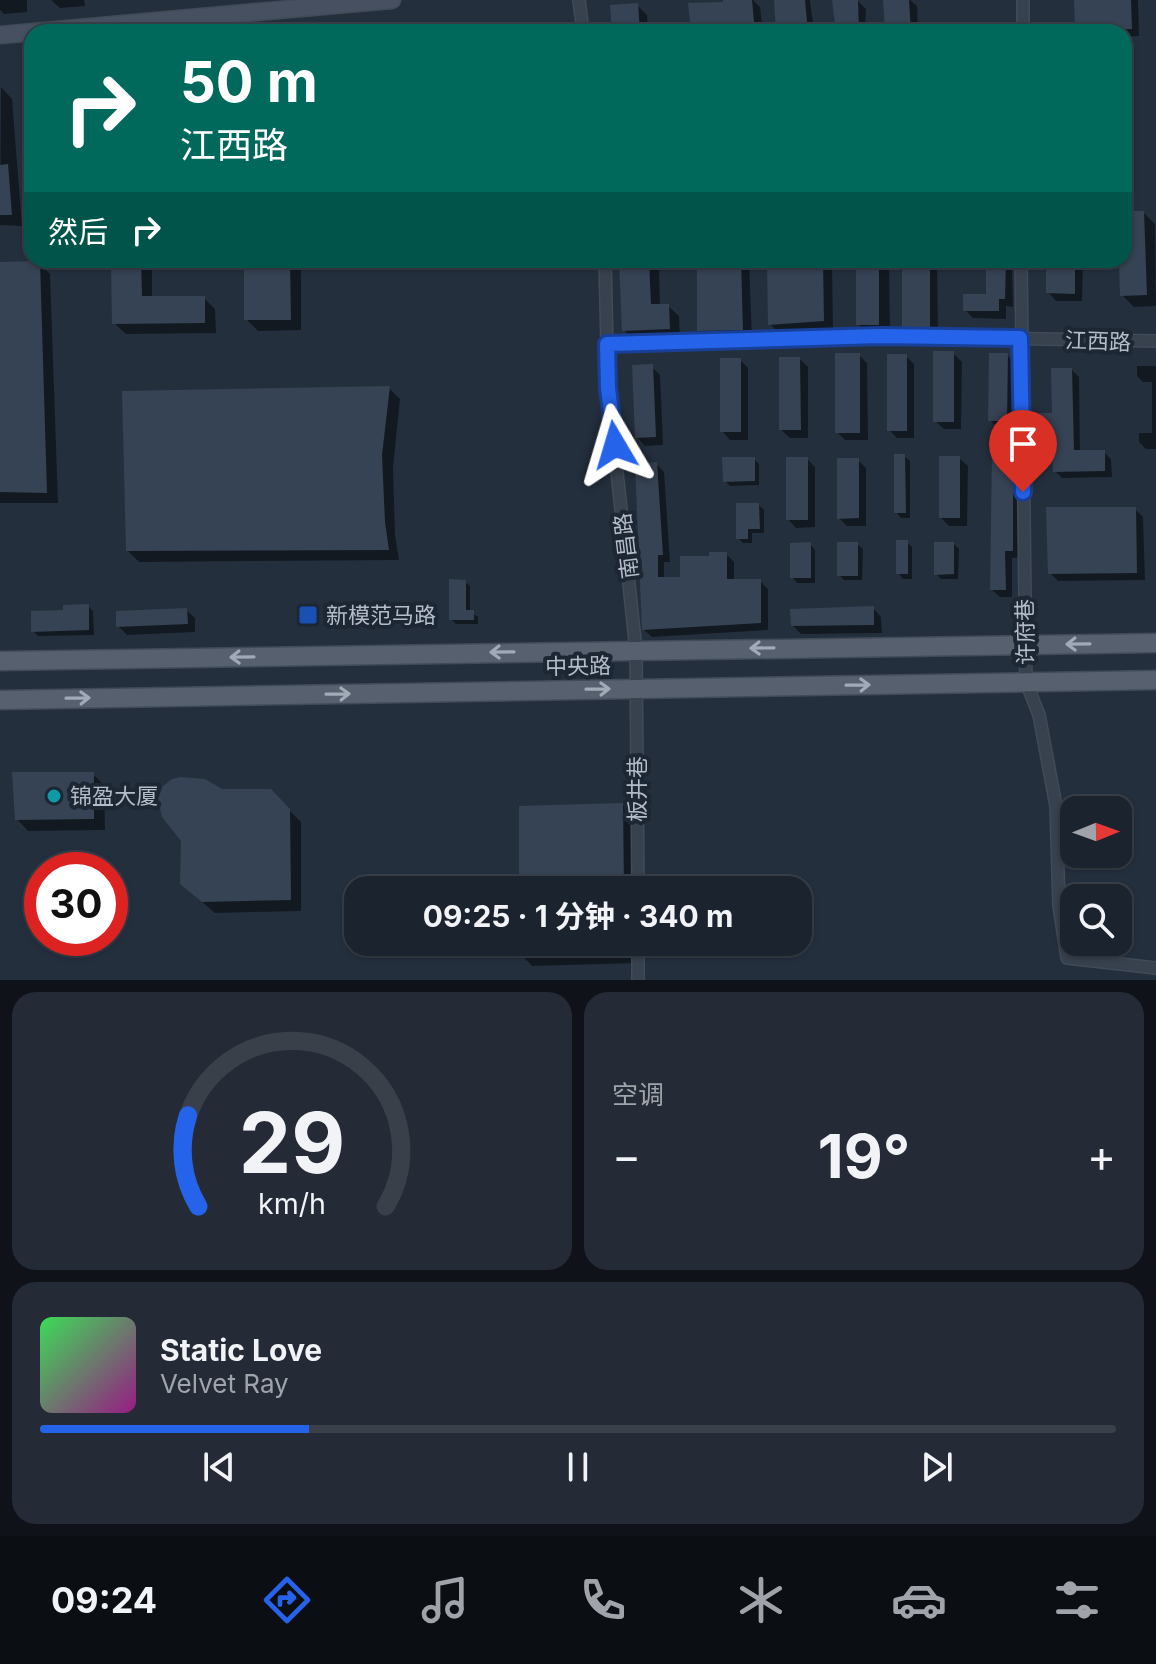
<!DOCTYPE html>
<html lang="zh">
<head>
<meta charset="utf-8">
<style>
	:root { --surface:#1b232e; --page:#242b36; --text:#f1f3f6; --muted:#a0a4aa; --line:#39404a; --accent:#2563eb }
	body { margin:0; font-family:Inter,"Noto Sans SC",sans-serif; background:var(--page); color:var(--text); height:100vh; display:flex; flex-direction:column; font-size:30px; white-space:nowrap }
	* { box-sizing:border-box; margin:0 }
	p { font-size:26px; color:var(--muted) }
	.icon { flex:none; width:44px; height:44px; fill:none; stroke:currentColor; stroke-width:2; stroke-linecap:round; stroke-linejoin:round }
	.map { position:relative; height:980px; overflow:hidden }
	.panel { display:flex; flex-direction:column; gap:12px; padding:12px; background:#0f1319; flex:1 }
	.panel>* { flex:none }
	.hud { position:absolute; left:24px; top:24px; width:1108px; height:244px; border-radius:24px; box-shadow:0 2px 6px #0004,0 0 0 2px var(--line); background:#00695c; color:#fff; overflow:hidden }
	.needle { width:52px; rotate:89deg }
	.buttons { position:absolute; left:1060px; top:796px; display:grid; gap:16px }
	.buttons a { display:grid; place-items:center; width:72px; height:72px; border-radius:16px; background:var(--surface); box-shadow:0 2px 6px #0004,0 0 0 2px var(--line); font-size:40px }
	.speed { position:absolute; left:24px; top:852px; display:flex; gap:16px; font-size:40px; font-weight:700; text-align:center }
	.speed>* { display:grid; place-content:center; width:104px; height:104px; border-radius:50%; background:var(--surface); box-shadow:0 2px 6px #0004,0 0 0 2px var(--line); line-height:1 }
	.speed .limit { border:12px solid #d22; background:#fff; color:#111 }
	.pin { position:absolute; display:grid; place-items:center; width:68px; height:68px; color:#fff; margin:-82px -34px; border-radius:50% 50% 50% 0; rotate:-45deg; box-shadow:0 0 8px #0007 }
	.pin .icon { rotate:45deg }
	.me { position:absolute; width:88px; margin:-44px; rotate:353deg; stroke-linejoin:round; filter:drop-shadow(0 0 6px #0008) }
	.turn { display:flex; align-items:center; gap:28px; height:168px; padding:0 24px; font-size:36px }
	.turn .icon { width:104px; height:104px; stroke-width:2.5 }
	.turn b { display:block; font-size:56px; line-height:68px }
	.then { display:flex; align-items:center; height:76px; padding:0 24px; background:#0003; gap:16px; font-size:30px }
	.big { font-size:60px; font-weight:700; line-height:1.1 }
	.panel .card { flex:1; display:flex; flex-direction:column; justify-content:center; gap:12px; min-width:0; padding:0 28px; border-radius:24px; background:var(--page) }
	.panel .dial { align-items:center; gap:0 }
	.dial svg { height:208px; overflow:visible; fill:none; stroke:var(--line); stroke-width:7; stroke-linecap:round; text-anchor:middle }
	.dial text { fill:var(--text); stroke:none }
	.song { display:flex; align-items:center; gap:24px }
	.cover { width:96px; height:96px; border-radius:12px; background:linear-gradient(135deg,hsl(130 70% 55%),hsl(310 70% 35%)) }
	.played { height:8px; border-radius:4px; background:linear-gradient(90deg,var(--accent) 25%,var(--line) 25%) }
	.keys { display:flex; justify-content:space-around; direction:ltr }
	.heat { display:flex; justify-content:space-between; align-items:center; font-size:44px; direction:ltr }
	.panel .tiles { flex:1; display:grid; gap:12px; grid-template-columns:1fr 1fr }
	.card:last-child { grid-column:span 2 }
	.trip { position:absolute; left:344px; top:876px; width:468px; height:80px; border-radius:24px; background:var(--surface); box-shadow:0 2px 6px #0004,0 0 0 2px var(--line); font-weight:700; line-height:80px; text-align:center }
	.menu { display:flex; height:128px; justify-content:space-around; align-items:center; background:#0b0e12; color:var(--muted) }
	.menu .icon { width:56px; height:56px }
	.menu .current { color:var(--accent) }
	.menu b { font-size:36px; color:var(--text) }
	.map>svg:first-child { display:block }
</style>
</head>
<body>
<div class="map">
<svg width="1156" height="980" viewBox="0 0 1156 980">
	<rect width="100%" height="100%" fill="#242f3e"/>
	<path fill="#0007" d="M 0,0 L 27,0 L 27,12 L 4,14 L 0,10 Z
		M 51,0 L 84,0 L 85,6 L 60,8 Z
		M 725,0 L 753,0 L 760,7 L 763,32 L 693,32 L 725,4 Z
		M 776,0 L 810,0 L 814,32 L 778,32 Z
		M 834,0 L 857,0 L 866,9 L 865,32 L 838,32 Z
		M 885,0 L 910,0 L 917,6 L 918,32 L 887,32 Z
		M 1077,0 L 1138,0 L 1139,36 L 1124,37 L 1124,32 L 1080,32 L 1077,29 Z
		M 637,5 L 647,15 L 648,32 L 614,32 Z
		M 1,87 L 12,99 L 22,226 L 0,225 Z
		M 1124,213 L 1144,213 L 1155,224 L 1156,306 L 1134,307 L 1122,295 Z
		M 113,260 L 152,260 L 152,298 L 204,298 L 215,309 L 216,333 L 126,334 L 114,323 Z
		M 246,260 L 301,260 L 301,330 L 258,331 L 246,319 Z
		M 621,260 L 681,260 L 681,269 L 659,269 L 660,306 L 668,306 L 679,316 L 680,339 L 634,341 L 624,330 Z
		M 699,260 L 749,260 L 752,339 L 708,340 L 699,330 L 702,297 Z
		M 769,260 L 832,260 L 833,330 L 780,334 L 770,324 Z
		M 858,260 L 889,260 L 890,336 L 870,336 L 858,324 Z
		M 904,260 L 937,260 L 938,335 L 912,335 L 904,327 Z
		M 989,260 L 1012,260 L 1013,307 L 1006,306 L 1006,319 L 973,318 L 965,310 L 988,296 Z
		M 1048,260 L 1083,260 L 1082,301 L 1056,301 L 1048,292 Z
		M 39,263 L 50,274 L 58,503 L 0,503 L 0,264 Z
		M 953,353 L 962,362 L 961,429 L 944,429 L 935,421 Z
		M 859,355 L 867,363 L 868,440 L 845,440 L 837,432 Z
		M 1007,355 L 1015,363 L 1015,429 L 999,429 L 990,420 Z
		M 906,356 L 914,364 L 914,438 L 897,438 L 889,430 Z
		M 800,359 L 808,367 L 808,438 L 790,438 L 781,430 Z
		M 740,360 L 748,368 L 748,440 L 730,440 L 722,431 Z
		M 1137,366 L 1156,366 L 1156,449 L 1146,449 L 1139,442 L 1139,433 L 1152,433 L 1152,382 L 1143,382 L 1137,376 Z
		M 652,367 L 660,375 L 663,445 L 645,446 L 637,437 Z
		M 1072,370 L 1079,377 L 1080,452 L 1104,452 L 1111,459 L 1112,477 L 1062,478 L 1055,471 L 1054,448 L 1041,448 L 1034,441 L 1054,415 Z
		M 389,388 L 400,399 L 393,468 L 395,535 L 399,560 L 139,562 L 128,551 Z
		M 1012,455 L 1020,463 L 1020,557 L 1012,558 L 1012,597 L 1000,597 L 992,590 Z
		M 904,456 L 910,461 L 910,518 L 901,518 L 896,512 Z
		M 959,458 L 968,466 L 967,526 L 949,526 L 941,518 Z
		M 754,459 L 759,464 L 759,485 L 730,486 L 725,481 Z
		M 807,459 L 815,467 L 815,527 L 796,528 L 788,519 Z
		M 858,460 L 866,468 L 866,526 L 847,526 L 839,518 Z
		M 656,464 L 664,472 L 670,562 L 664,562 L 664,579 L 682,579 L 711,558 L 726,554 L 734,562 L 734,581 L 760,581 L 768,589 L 768,630 L 652,637 L 644,630 Z
		M 759,505 L 764,510 L 764,533 L 752,533 L 752,543 L 743,543 L 738,538 Z
		M 1135,509 L 1143,517 L 1145,580 L 1058,581 L 1050,573 Z
		M 907,542 L 912,547 L 912,579 L 903,579 L 898,573 Z
		M 810,544 L 815,550 L 815,583 L 797,583 L 792,577 Z
		M 857,544 L 863,549 L 862,580 L 844,580 L 839,575 Z
		M 954,544 L 959,549 L 958,579 L 941,579 L 936,574 Z
		M 465,582 L 470,586 L 470,612 L 478,617 L 478,624 L 456,624 L 451,619 Z
		M 88,606 L 93,611 L 94,635 L 38,636 L 33,631 L 66,612 Z
		M 873,608 L 881,617 L 882,633 L 801,634 L 793,626 Z
		M 186,610 L 195,618 L 195,632 L 127,635 L 118,626 Z
		M 93,774 L 104,785 L 105,830 L 28,831 L 17,819 Z
		M 222,791 L 270,791 L 301,822 L 301,911 L 215,913 L 194,895 L 183,840 Z
		M 623,805 L 634,817 L 635,890 L 521,890 Z
		M 521,942 L 635,942 L 636,963 L 532,966 L 521,954 Z"/>
	<path fill="#364354" d="M 723,0 L 752,0 L 755,32 L 691,32 L 688,3 L 723,2 Z
		M 774,0 L 805,0 L 808,32 L 776,32 Z
		M 832,0 L 858,0 L 859,32 L 836,32 Z
		M 883,0 L 909,0 L 911,32 L 885,32 Z
		M 1074,0 L 1131,0 L 1132,29 L 1075,30 Z
		M 638,3 L 640,32 L 612,32 L 610,5 Z
		M 8,164 L 12,215 L 0,215 L 0,165 Z
		M 1124,211 L 1144,211 L 1147,295 L 1120,296 L 1119,260 L 1124,260 Z
		M 111,260 L 141,260 L 142,296 L 205,296 L 205,323 L 112,324 Z
		M 244,260 L 290,260 L 291,320 L 244,320 Z
		M 619,260 L 649,260 L 651,304 L 669,304 L 670,329 L 622,331 Z
		M 697,260 L 741,261 L 743,330 L 697,331 Z
		M 767,260 L 823,260 L 824,321 L 768,325 Z
		M 856,260 L 879,260 L 879,325 L 856,325 Z
		M 902,260 L 930,260 L 930,328 L 902,328 Z
		M 1046,260 L 1075,260 L 1075,294 L 1046,293 Z
		M 40,261 L 47,493 L 0,492 L 0,262 Z
		M 986,261 L 1006,261 L 1005,299 L 999,299 L 999,311 L 963,311 L 963,294 L 986,294 Z
		M 933,351 L 954,351 L 954,422 L 933,422 Z
		M 835,353 L 860,353 L 860,433 L 835,433 Z
		M 989,353 L 1008,353 L 1007,421 L 988,421 Z
		M 887,354 L 907,354 L 907,431 L 887,431 Z
		M 779,357 L 800,357 L 801,430 L 779,430 Z
		M 720,358 L 741,358 L 741,432 L 720,432 Z
		M 653,364 L 656,437 L 635,438 L 632,365 Z
		M 1051,368 L 1072,368 L 1074,450 L 1105,450 L 1105,471 L 1053,472 L 1052,441 L 1032,442 L 1031,413 L 1052,413 Z
		M 390,386 L 382,455 L 385,522 L 389,550 L 126,551 L 122,391 Z
		M 992,453 L 1013,453 L 1013,551 L 1005,551 L 1006,590 L 990,590 Z
		M 894,454 L 905,454 L 906,513 L 894,513 Z
		M 939,456 L 960,456 L 960,518 L 939,518 Z
		M 722,457 L 755,457 L 755,481 L 723,482 Z
		M 786,457 L 808,457 L 808,520 L 786,520 Z
		M 837,458 L 859,458 L 859,518 L 837,519 Z
		M 657,462 L 663,555 L 658,555 L 658,577 L 680,577 L 680,556 L 709,556 L 709,552 L 727,552 L 727,579 L 761,579 L 761,623 L 642,630 L 635,464 Z
		M 736,503 L 759,503 L 760,529 L 748,529 L 748,539 L 736,539 Z
		M 1046,507 L 1136,507 L 1137,573 L 1048,574 Z
		M 896,540 L 908,540 L 908,574 L 896,574 Z
		M 811,542 L 811,578 L 790,578 L 790,543 Z
		M 837,542 L 858,542 L 858,576 L 837,576 Z
		M 934,542 L 954,542 L 954,574 L 934,575 Z
		M 449,579 L 466,580 L 466,610 L 474,610 L 474,620 L 449,620 Z
		M 89,604 L 89,630 L 31,632 L 31,611 L 63,610 L 63,605 Z
		M 874,606 L 874,625 L 791,626 L 790,609 Z
		M 187,608 L 188,624 L 116,627 L 116,611 Z
		M 12,772 L 94,772 L 94,819 L 15,820 Z
		M 181,777 L 205,779 L 222,789 L 271,789 L 290,809 L 291,900 L 202,902 L 180,884 L 181,841 L 162,817 L 158,799 L 163,786 L 172,779 Z
		M 623,803 L 624,890 L 519,890 L 519,806 Z
		M 519,942 L 625,942 L 625,953 L 519,955 Z"/>
	<g fill="none" stroke-linecap="round" stroke-linejoin="round">
		<g stroke="#414a57" stroke-width="14">
			<path id="street" d="M 579,0 L 583,32
				M 1023,0 L 1023,32
				M 605,260 L 608,388 L 636,650 L 638,890
				M 1021,260 L 1026,682 L 1039,715 L 1056,806 L 1059,906 L 1067,958 L 1156,968
				M 607,344 L 880,336 L 1156,341
				M 638,942 L 638,980"/>
		</g>
		<g stroke="#414a57" stroke-width="19">
			<path id="secondary" d="M 0,35 L 392,0"/>
		</g>
		<g stroke="#414a57" stroke-width="21">
			<path id="primary" d="M 0,661 L 1156,643
				M 0,700 L 1156,680"/>
		</g>
		<use href="#street" stroke="#38414e" stroke-width="11"/>
		<use href="#secondary" stroke="#465061" stroke-width="16"/>
		<use href="#primary" stroke="#56606e" stroke-width="18"/>
	</g>
	<defs><path id="oneway-shaft" d="M-6 0H5M1.5-3L5.5 0L1.5 3" fill="none" stroke-width="1.6" stroke-linecap="round" stroke-linejoin="round" transform="scale(2)"/></defs>
	<g stroke="#a1aab7">
		<use href="#oneway-shaft" transform="translate(1078 644) rotate(179)"/>
		<use href="#oneway-shaft" transform="translate(762 648) rotate(179)"/>
		<use href="#oneway-shaft" transform="translate(502 652) rotate(179)"/>
		<use href="#oneway-shaft" transform="translate(242 657) rotate(179)"/>
		<use href="#oneway-shaft" transform="translate(858 685) rotate(-1)"/>
		<use href="#oneway-shaft" transform="translate(598 689) rotate(-1)"/>
		<use href="#oneway-shaft" transform="translate(338 694) rotate(-1)"/>
		<use href="#oneway-shaft" transform="translate(78 698) rotate(-1)"/>
	</g>
	<g fill="none" stroke-linecap="round" stroke-linejoin="round">
		<g stroke="#184099" stroke-width="20">
			<path id="route" d="M 615,445 L 608,388 L 607,344 L 880,336 L 1020,338 L 1023,492"/>
		</g>
		<use href="#route" stroke="#2563eb" stroke-width="14"/>
	</g>
	<rect fill="#1a4fb4" stroke="#1d2633" stroke-width="3" x="298" y="605" width="20" height="20" rx="4"/>
	<circle fill="#0f9aa8" stroke="#1d2633" stroke-width="3" cx="54" cy="796" r="8"/>
	<g text-anchor="middle" stroke-width="8" stroke-linejoin="round" paint-order="stroke">
		<g font-size="22" fill="#b4bcc9" stroke="#1d2633">
			<text transform="translate(1098 341) rotate(2)" y="8">江西路</text>
			<text transform="translate(626 546) rotate(-97)" y="8">南昌路</text>
			<text transform="translate(1025 632) rotate(-91)" y="8">许府巷</text>
			<text transform="translate(578 666) rotate(-1)" y="8">中央路</text>
			<text transform="translate(637 789) rotate(-90)" y="8">板井巷</text>
		</g>
		<g font-size="22" fill="#b4bcc9" stroke="#1d2633" text-anchor="start">
			<text x="326" y="623">新模范马路</text>
			<text x="70" y="804">锦盈大厦</text>
		</g>
	</g>
</svg>
<div class="buttons">
<a><svg class="needle" viewBox="-14 -14 28 28"><path d="M0-13l5 13h-10z" fill="#e53935"/><path d="M0 13l5-13h-10z" fill="#a0a4aa"/></svg></a>
<a><svg class="icon" aria-label="search" viewBox="0 0 24 24"><circle cx="10" cy="10" r="6"/><path d="M15 15l6 6"/></svg></a>
</div>
<div class="speed"><div class="limit">30</div></div>
<div class="pin" style="left:1023px;top:492px;background:#d93025"><svg class="icon" aria-label="arrive" viewBox="0 0 24 24"><path d="M6 21V4h12l-3 4 3 4H6"/></svg></div>
<svg class="me" style="left:615px;top:445px" viewBox="-20 -20 40 40"><path d="M0-17L14 15 0 8-14 15z" fill="#2563eb" stroke="#fff" stroke-width="4"/></svg>
<div class="trip">09:25 · 1 分钟 · 340 m</div>
<div class="hud">
<div class="turn"><svg class="icon" aria-label="right" viewBox="0 0 24 24"><path d="M7 20v-9h11M14 6l5 5-5 5"/></svg><div><b>50 m</b>江西路</div></div>
<div class="then">然后<svg class="icon" aria-label="right" viewBox="0 0 24 24"><path d="M7 20v-9h11M14 6l5 5-5 5"/></svg></div>
</div>
</div>
<section class="panel">
<div class="tiles">
<div class="card dial"><svg viewBox="0 0 100 80">
<path d="M14 69A42 42 0 1 1 86 69"/>
<path d="M14 69A42 42 0 0 1 10 34" stroke="#2563eb"/>
<text x="50" y="56" font-size="32" font-weight="700">29</text>
<text x="50" y="72" font-size="11">km/h</text>
</svg></div>
<div class="card"><p>空调</p>
<div class="heat"><a>−</a><b class="big">19°</b><a>+</a></div>
</div>
<div class="card">
<div class="song"><i class="cover"></i><div><b>Static Love</b><p>Velvet Ray</p></div></div>
<div class="played"></div>
<div class="keys"><svg class="icon" aria-label="previous" viewBox="0 0 24 24"><path d="M18 5L8 12l10 7zM5 5v14"/></svg><svg class="icon" aria-label="pause" viewBox="0 0 24 24"><path d="M8 5v14M16 5v14"/></svg><svg class="icon" aria-label="next" viewBox="0 0 24 24"><path d="M6 5l10 7-10 7zM19 5v14"/></svg></div>
</div>
</div>
</section>
<nav class="menu">
<b>09:24</b>
<svg class="icon current" aria-label="directions" viewBox="0 0 24 24"><path d="M12 3l9 9-9 9-9-9zM9 14v-3h6M13 9l2 2-2 2"/></svg>
<svg class="icon" aria-label="music" viewBox="0 0 24 24"><path d="M9 18V5l10-2v13"/><circle cx="6" cy="18" r="3"/><circle cx="16" cy="16" r="3"/></svg>
<svg class="icon" aria-label="phone" viewBox="0 0 24 24"><path d="M5 4h4l2 5-3 2q2 4 5 5l2-3 5 2v4C11 20 4 13 5 4z"/></svg>
<svg class="icon" aria-label="climate" viewBox="0 0 24 24"><path d="M12 3v18M4 7l16 10M4 17L20 7"/></svg>
<svg class="icon" aria-label="car" viewBox="0 0 24 24"><path d="M5 17H2v-5l4-1 3-4h7l3 4 3 1v5h-3M9 17h6M6 11h13"/><circle cx="7" cy="17" r="2"/><circle cx="17" cy="17" r="2"/></svg>
<svg class="icon" aria-label="filters" viewBox="0 0 24 24"><path d="M4 7h16M4 17h16"/><circle cx="9" cy="7" r="2"/><circle cx="15" cy="17" r="2"/></svg>
</nav>
</body>
</html>
